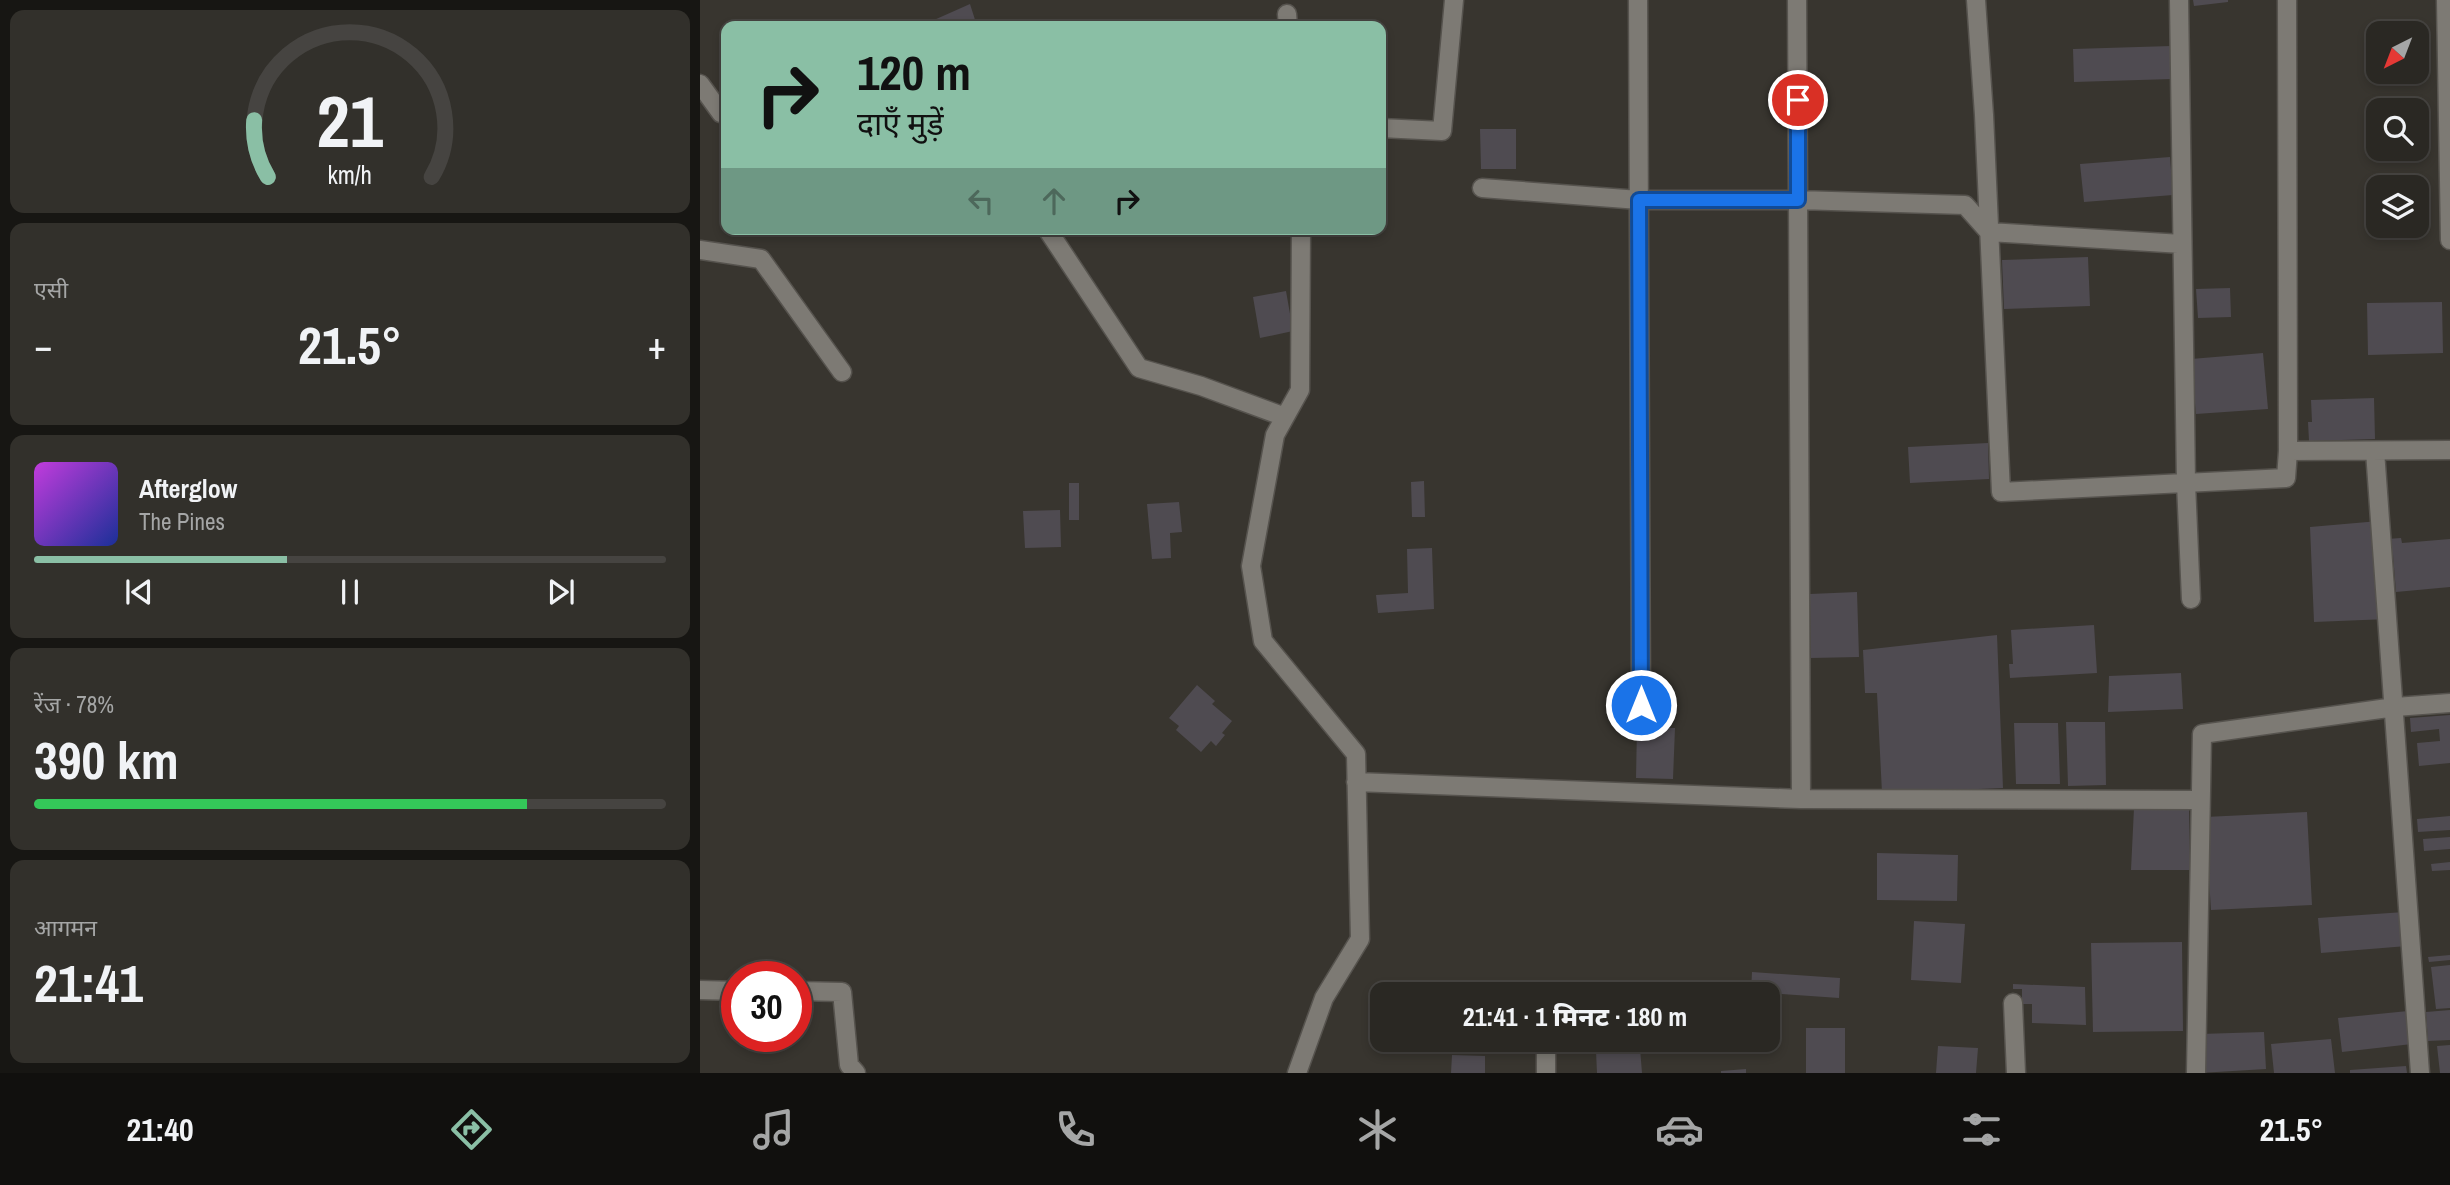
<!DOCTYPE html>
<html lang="hi">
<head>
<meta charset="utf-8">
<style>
	:root { --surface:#2a2823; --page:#32302b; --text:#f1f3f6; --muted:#a5a6a6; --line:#464441; --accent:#8abfa5 }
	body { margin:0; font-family:"Archivo Narrow","Noto Sans Devanagari",sans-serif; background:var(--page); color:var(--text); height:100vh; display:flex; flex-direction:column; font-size:26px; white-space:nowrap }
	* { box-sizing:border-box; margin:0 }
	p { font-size:23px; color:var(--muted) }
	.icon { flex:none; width:38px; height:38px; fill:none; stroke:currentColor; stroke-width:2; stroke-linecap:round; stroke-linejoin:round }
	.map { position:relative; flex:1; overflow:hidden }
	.details { display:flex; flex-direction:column; gap:10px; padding:10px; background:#171613; width:700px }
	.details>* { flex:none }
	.top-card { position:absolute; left:21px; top:21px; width:665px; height:214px; border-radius:14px; box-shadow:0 4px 10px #0003,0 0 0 2px var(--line); background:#8abfa5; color:#111; overflow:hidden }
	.needle { width:46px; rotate:222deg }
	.tools { position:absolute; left:1666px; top:21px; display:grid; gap:14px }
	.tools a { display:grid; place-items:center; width:63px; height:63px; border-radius:14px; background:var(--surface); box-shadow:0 4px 10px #0003,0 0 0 2px var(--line); font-size:35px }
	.speed { position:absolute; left:21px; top:961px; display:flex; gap:14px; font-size:35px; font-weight:700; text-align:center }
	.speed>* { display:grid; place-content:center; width:91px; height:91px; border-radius:50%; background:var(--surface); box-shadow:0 4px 10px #0003,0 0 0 2px var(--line); line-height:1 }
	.speed .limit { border:10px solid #d22; background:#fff; color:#111 }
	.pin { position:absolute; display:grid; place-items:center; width:60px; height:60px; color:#fff; margin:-30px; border:4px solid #fff; border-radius:50%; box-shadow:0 2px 7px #0007 }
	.me { position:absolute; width:77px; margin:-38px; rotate:0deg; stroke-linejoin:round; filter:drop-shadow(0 0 5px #0008) }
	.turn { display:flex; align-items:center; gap:24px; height:147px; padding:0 21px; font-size:32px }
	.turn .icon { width:91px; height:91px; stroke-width:2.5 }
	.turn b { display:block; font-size:49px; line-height:60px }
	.lanes { display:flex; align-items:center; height:66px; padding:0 21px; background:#0003; justify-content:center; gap:35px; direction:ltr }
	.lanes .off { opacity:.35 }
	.big { font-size:52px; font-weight:800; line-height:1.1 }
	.details .tile { flex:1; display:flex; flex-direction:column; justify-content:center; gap:10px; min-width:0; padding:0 24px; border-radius:14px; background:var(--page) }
	.details .dial { align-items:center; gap:0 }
	.dial svg { height:182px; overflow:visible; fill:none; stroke:var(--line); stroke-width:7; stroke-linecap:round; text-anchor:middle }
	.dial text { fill:var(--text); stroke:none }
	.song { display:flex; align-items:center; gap:21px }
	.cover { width:84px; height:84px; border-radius:10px; background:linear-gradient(135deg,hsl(290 70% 55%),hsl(230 70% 35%)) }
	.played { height:7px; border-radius:4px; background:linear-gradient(90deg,var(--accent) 40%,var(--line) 40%) }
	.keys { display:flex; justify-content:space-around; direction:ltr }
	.heat { display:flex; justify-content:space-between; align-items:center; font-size:38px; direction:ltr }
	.charge { height:10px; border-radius:5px; background:linear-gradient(90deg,#34c759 78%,var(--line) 0) }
	.trip { position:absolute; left:670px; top:982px; width:410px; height:70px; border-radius:14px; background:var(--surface); box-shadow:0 4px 10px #0003,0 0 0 2px var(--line); font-weight:800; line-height:70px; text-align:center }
	.dock { display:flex; height:112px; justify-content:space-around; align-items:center; background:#11100e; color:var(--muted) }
	.dock .icon { width:49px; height:49px }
	.dock .on { color:var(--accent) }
	.dock b { font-size:32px; color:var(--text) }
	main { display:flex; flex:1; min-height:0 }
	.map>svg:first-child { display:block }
</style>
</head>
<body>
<main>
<section class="details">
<div class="tile dial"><svg viewBox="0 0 100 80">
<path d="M14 69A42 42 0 1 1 86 69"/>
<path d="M14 69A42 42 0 0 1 8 44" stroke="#8abfa5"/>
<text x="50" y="56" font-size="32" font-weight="700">21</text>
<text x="50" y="72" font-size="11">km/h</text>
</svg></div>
<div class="tile"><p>एसी</p>
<div class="heat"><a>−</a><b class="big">21.5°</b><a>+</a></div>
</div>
<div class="tile">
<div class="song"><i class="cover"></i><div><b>Afterglow</b><p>The Pines</p></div></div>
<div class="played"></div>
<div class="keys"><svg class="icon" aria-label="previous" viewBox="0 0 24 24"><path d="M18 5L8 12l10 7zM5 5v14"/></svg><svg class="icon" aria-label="pause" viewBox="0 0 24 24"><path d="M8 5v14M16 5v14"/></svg><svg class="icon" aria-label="next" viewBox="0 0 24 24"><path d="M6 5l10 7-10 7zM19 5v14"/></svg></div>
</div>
<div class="tile"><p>रेंज · 78%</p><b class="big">390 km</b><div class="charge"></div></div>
<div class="tile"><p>आगमन</p><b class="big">21:41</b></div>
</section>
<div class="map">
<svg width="1750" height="1073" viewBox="0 0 1750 1073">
	<rect width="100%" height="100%" fill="#38352f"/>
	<path fill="#4f4b51" d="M 1493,0 L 1528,0 L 1528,2 L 1494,6 Z
		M 270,4 L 277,26 L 236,26 L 234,20 Z
		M 58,20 L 60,26 L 38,26 Z
		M 1471,46 L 1472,79 L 1374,82 L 1373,49 Z
		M 780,129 L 816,129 L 816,169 L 781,169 Z
		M 1470,157 L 1473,195 L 1384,202 L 1380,164 Z
		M 1388,257 L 1390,306 L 1304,309 L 1302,260 Z
		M 1530,288 L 1531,317 L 1498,318 L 1496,289 Z
		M 586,291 L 593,331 L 560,338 L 553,297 Z
		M 1742,302 L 1743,353 L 1668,355 L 1667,303 Z
		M 1563,353 L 1568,409 L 1496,414 L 1491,359 Z
		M 1674,398 L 1675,439 L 1609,441 L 1608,422 L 1612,422 L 1611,400 Z
		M 1288,443 L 1289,479 L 1210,483 L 1208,447 Z
		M 724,481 L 725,517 L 712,517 L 711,482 Z
		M 369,483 L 379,483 L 379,520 L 369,520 Z
		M 479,502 L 482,532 L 470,533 L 471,558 L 452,559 L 447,504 Z
		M 360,510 L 361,547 L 325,548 L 323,511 Z
		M 1679,521 L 1688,619 L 1614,622 L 1610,527 Z
		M 1701,538 L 1702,543 L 1750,539 L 1750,587 L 1696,592 L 1693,555 L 1689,555 L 1687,539 Z
		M 732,548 L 734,609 L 678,613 L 676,595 L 708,593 L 707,549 Z
		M 1157,592 L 1159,657 L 1111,658 L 1110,594 Z
		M 1394,625 L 1397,673 L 1310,678 L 1309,664 L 1313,664 L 1311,630 Z
		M 1297,635 L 1303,788 L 1182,793 L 1177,693 L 1165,693 L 1163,650 Z
		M 1481,673 L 1483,709 L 1408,712 L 1409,676 Z
		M 497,685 L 515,701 L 512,704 L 532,721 L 522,733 L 525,735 L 516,746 L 511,741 L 501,752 L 476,730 L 479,726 L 469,718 Z
		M 1750,715 L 1750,763 L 1719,766 L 1717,743 L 1740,741 L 1739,729 L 1711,732 L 1710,718 Z
		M 1366,722 L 1405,722 L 1406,785 L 1368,786 Z
		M 1314,723 L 1358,723 L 1360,784 L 1316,784 Z
		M 937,727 L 975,728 L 973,779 L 936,778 Z
		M 1489,807 L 1490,870 L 1431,870 L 1434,808 Z
		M 1607,812 L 1612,905 L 1511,910 L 1505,817 Z
		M 1750,816 L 1750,830 L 1718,832 L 1717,819 Z
		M 1750,837 L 1750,849 L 1724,851 L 1723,839 Z
		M 1177,853 L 1258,855 L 1257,901 L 1177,900 Z
		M 1750,862 L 1750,870 L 1732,871 L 1731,864 Z
		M 1704,912 L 1707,946 L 1621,953 L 1618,918 Z
		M 1214,921 L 1265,924 L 1261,983 L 1211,980 Z
		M 1482,942 L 1483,1031 L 1393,1032 L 1391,943 Z
		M 1750,955 L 1750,960 L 1729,962 L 1728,957 Z
		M 1750,965 L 1750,1008 L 1736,1009 L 1731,967 Z
		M 1052,972 L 1140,978 L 1139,998 L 1051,992 Z
		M 1313,984 L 1385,987 L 1386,1025 L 1332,1023 L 1332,1004 L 1322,1004 L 1322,989 L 1313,989 Z
		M 1750,1010 L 1750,1040 L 1728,1041 L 1726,1012 Z
		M 1708,1011 L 1712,1044 L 1642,1052 L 1638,1018 Z
		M 1106,1028 L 1145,1028 L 1145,1073 L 1106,1073 Z
		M 1564,1032 L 1566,1069 L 1500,1073 L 1500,1034 Z
		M 1631,1039 L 1635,1073 L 1574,1073 L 1571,1044 Z
		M 1750,1045 L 1750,1073 L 1740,1073 L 1737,1046 Z
		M 1238,1046 L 1278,1048 L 1276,1073 L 1236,1073 Z
		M 940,1048 L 942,1073 L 897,1073 L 896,1051 Z
		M 752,1055 L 785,1056 L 785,1073 L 751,1073 Z
		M 1706,1066 L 1707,1073 L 1650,1073 L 1650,1070 Z
		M 1046,1069 L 1046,1073 L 1021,1073 L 1021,1071 Z"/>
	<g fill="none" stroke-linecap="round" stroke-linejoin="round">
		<g stroke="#56534e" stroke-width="21">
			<path id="minor" d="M 938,0 L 941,705
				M 1097,0 L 1101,799
				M 1276,0 L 1284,115 L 1301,492 L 1586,478 L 1588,451 L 1587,0
				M 1479,0 L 1486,483 L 1491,599
				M 1746,0 L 1750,240
				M 587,14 L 588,26
				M 0,84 L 21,113 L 26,112
				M 681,128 L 742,131 L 754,0
				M 782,188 L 939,200 L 1098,200 L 1265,205 L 1289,232 L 1482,244
				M 347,229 L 439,368 L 501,386 L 585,417
				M 0,250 L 61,259 L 142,372
				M 1588,451 L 1750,450
				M 1675,451 L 1720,1073
				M 656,782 L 1101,799 L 1500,800
				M 0,990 L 37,991
				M 96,991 L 142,992 L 149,1065 L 156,1073
				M 847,994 L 847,993
				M 1313,1003 L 1316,1073
				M 597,1073 L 624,998 L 660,939 L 656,754 L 563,641 L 551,566 L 575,435 L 600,390 L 601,229
				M 846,1073 L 846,1040
				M 1496,1073 L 1502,734 L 1695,707 L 1750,703"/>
		</g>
		<use href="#minor" stroke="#7d7a74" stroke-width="18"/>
	</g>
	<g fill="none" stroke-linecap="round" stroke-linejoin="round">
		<g stroke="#114b97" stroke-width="18">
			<path id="route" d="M 941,705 L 939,200 L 1098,200 L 1098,100"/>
		</g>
		<use href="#route" stroke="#1a73e8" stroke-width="12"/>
	</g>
</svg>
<div class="tools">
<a><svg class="needle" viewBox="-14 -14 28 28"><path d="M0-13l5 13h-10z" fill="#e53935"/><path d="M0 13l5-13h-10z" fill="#a5a6a6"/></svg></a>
<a><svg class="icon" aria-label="search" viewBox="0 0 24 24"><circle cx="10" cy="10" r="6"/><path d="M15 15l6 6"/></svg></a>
<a><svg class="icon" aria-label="layers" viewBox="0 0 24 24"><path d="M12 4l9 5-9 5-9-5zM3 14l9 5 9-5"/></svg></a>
</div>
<div class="speed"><div class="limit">30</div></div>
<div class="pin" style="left:1098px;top:100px;background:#d93025"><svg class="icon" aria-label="arrive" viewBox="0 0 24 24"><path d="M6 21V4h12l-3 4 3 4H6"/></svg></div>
<svg class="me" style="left:941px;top:705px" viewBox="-20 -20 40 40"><circle r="17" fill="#1a73e8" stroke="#fff" stroke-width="3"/><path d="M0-11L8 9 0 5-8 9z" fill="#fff"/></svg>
<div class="trip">21:41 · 1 मिनट · 180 m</div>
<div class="top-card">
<div class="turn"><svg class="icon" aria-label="right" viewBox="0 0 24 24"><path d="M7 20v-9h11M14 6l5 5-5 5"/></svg><div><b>120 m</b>दाएँ मुड़ें</div></div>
<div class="lanes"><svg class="icon off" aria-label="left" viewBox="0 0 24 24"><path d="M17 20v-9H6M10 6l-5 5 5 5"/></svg><svg class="icon off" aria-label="ahead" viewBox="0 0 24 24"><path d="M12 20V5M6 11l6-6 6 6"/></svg><svg class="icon" aria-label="right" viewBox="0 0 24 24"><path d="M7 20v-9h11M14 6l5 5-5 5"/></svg></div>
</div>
</div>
</main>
<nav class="dock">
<b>21:40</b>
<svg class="icon on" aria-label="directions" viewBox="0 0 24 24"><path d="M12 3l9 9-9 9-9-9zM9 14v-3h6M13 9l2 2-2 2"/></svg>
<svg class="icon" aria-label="music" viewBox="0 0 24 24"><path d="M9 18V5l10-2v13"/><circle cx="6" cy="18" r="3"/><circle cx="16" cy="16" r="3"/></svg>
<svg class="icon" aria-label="phone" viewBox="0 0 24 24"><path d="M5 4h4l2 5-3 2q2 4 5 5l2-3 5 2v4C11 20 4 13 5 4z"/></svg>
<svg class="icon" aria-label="climate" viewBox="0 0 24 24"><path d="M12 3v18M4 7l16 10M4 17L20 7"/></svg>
<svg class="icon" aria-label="car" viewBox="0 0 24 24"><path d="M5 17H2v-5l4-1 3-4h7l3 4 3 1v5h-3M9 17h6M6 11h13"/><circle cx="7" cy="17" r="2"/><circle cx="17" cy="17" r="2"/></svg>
<svg class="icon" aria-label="filters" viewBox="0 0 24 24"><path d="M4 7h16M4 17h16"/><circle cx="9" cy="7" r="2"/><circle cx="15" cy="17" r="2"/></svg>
<b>21.5°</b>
</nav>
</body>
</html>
